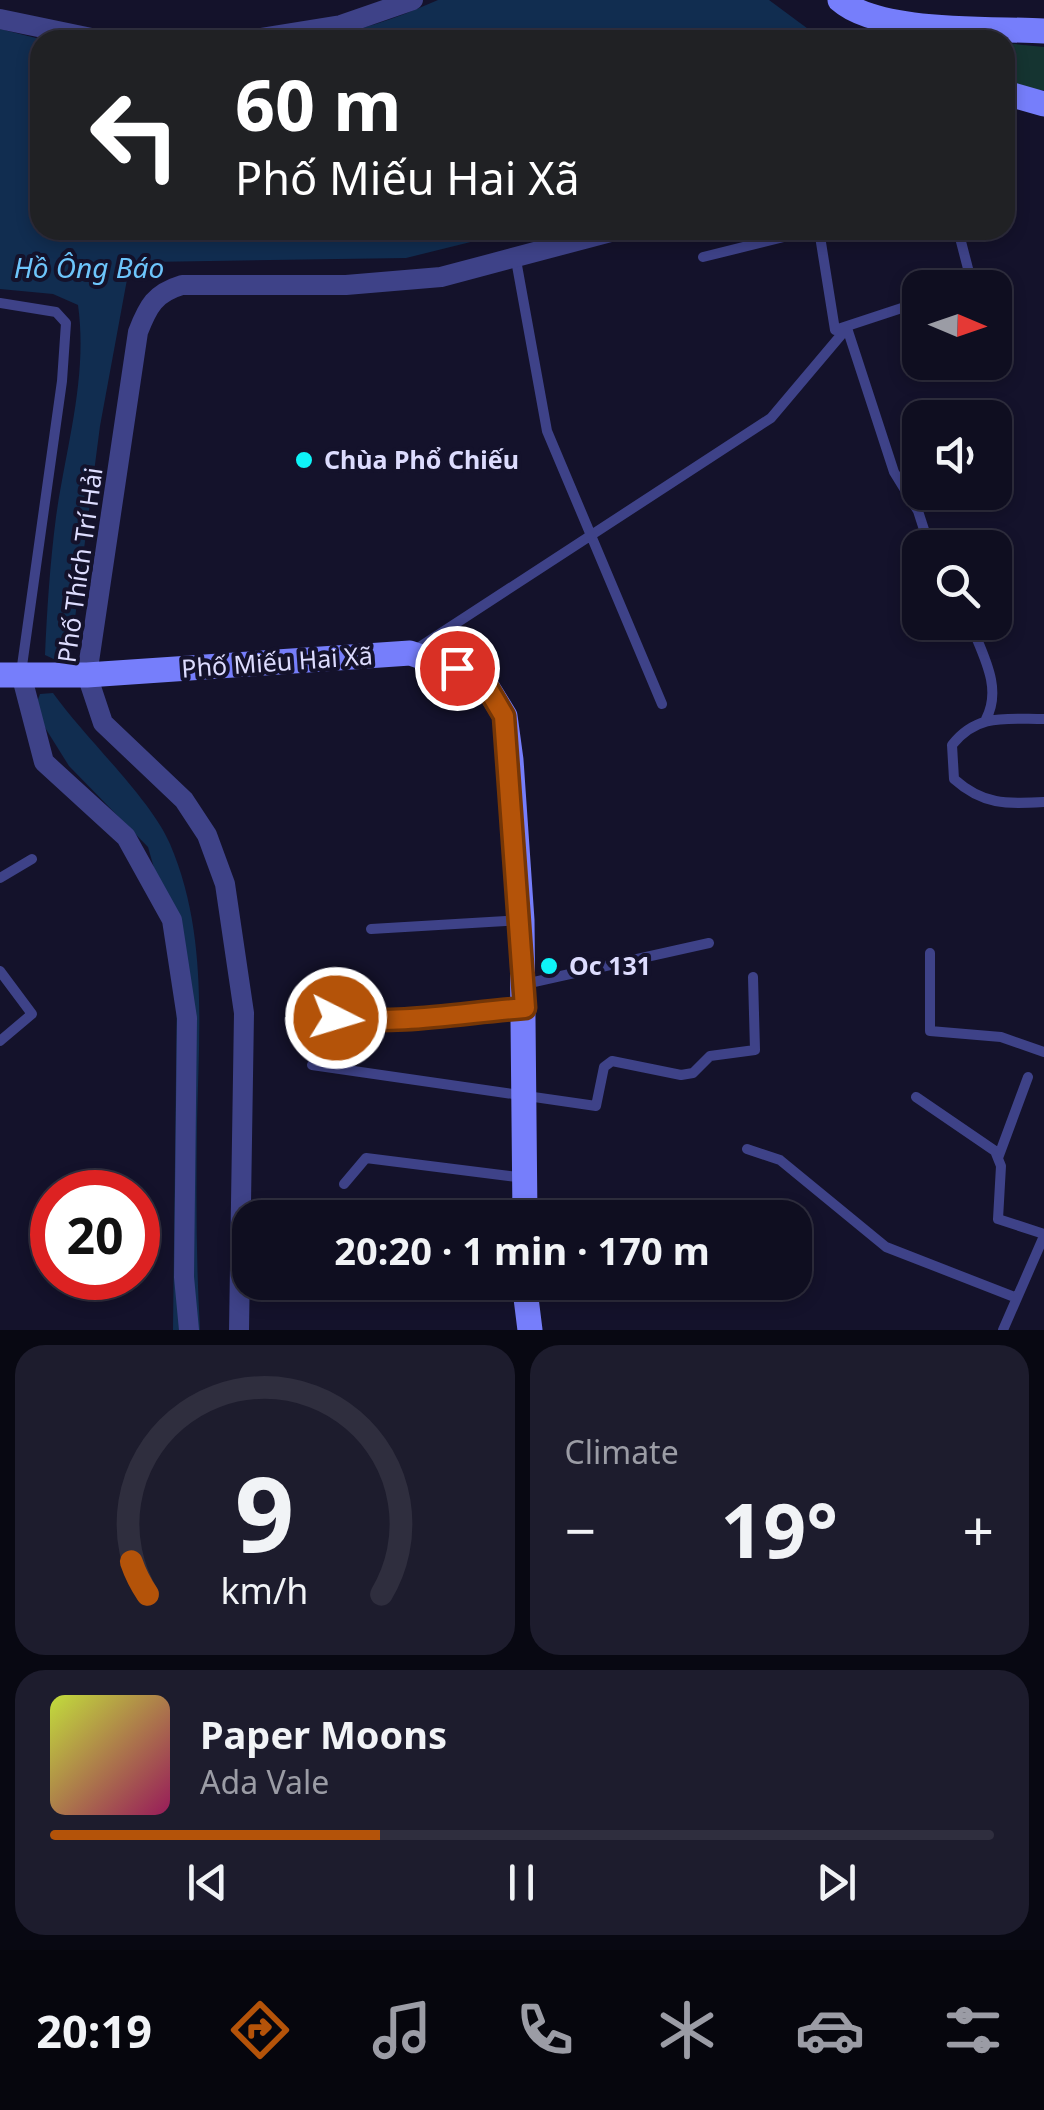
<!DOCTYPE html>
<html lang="en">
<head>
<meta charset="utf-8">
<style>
	:root { --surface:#0f0e20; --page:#1d1c2d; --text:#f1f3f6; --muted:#9b9ca5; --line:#2f2e3e; --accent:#b45309 }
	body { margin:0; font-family:"Noto Sans",sans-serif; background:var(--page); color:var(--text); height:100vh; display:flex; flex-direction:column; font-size:38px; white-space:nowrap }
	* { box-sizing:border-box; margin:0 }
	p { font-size:32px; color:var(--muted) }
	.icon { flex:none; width:55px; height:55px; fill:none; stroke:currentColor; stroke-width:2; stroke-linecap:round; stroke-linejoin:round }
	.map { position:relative; height:1330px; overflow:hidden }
	.sheet { display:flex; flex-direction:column; gap:15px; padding:15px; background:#080812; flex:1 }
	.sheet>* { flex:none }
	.guide { position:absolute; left:30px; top:30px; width:985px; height:210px; border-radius:30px; box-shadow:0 5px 15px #0003,0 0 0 2px var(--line); background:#202124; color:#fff; overflow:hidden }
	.needle { width:65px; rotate:92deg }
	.controls { position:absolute; left:902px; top:270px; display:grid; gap:20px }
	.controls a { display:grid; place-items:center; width:110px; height:110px; border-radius:20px; background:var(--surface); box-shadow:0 5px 15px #0003,0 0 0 2px var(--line); font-size:50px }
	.speed { position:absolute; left:30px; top:1170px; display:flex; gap:20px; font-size:50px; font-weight:700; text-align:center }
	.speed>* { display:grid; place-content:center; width:130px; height:130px; border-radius:50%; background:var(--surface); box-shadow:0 5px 15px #0003,0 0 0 2px var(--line); line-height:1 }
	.speed .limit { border:15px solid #d22; background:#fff; color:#111 }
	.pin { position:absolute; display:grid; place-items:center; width:85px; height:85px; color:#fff; margin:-42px; border:5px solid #fff; border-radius:50%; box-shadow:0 2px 10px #0007 }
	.me { position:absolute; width:110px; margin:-55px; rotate:95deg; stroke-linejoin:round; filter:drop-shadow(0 0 8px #0008) }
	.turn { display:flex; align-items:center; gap:35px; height:210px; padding:0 40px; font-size:45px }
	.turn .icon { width:130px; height:130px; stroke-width:2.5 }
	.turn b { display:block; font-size:70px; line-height:85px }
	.big { font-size:75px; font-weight:700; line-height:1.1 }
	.sheet .tile { flex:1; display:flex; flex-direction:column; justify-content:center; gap:15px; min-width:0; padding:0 35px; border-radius:30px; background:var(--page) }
	.sheet .dial { align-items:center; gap:0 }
	.dial svg { height:260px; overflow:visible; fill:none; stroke:var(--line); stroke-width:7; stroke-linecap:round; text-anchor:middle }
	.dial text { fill:var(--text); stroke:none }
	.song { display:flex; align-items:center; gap:30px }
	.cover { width:120px; height:120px; border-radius:15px; background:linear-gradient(135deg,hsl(70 70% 55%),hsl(330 70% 35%)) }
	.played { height:10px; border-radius:5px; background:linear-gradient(90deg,var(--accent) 35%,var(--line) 35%) }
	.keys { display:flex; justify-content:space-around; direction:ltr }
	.heat { display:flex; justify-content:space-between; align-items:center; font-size:55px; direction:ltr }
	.sheet .tiles { flex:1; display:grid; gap:15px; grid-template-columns:1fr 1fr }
	.tile:last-child { grid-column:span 2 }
	.trip { position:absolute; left:232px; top:1200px; width:580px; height:100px; border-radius:30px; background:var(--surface); box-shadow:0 5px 15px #0003,0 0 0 2px var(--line); font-weight:700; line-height:100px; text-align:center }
	.menu { display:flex; height:160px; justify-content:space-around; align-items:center; background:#06060d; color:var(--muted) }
	.menu .icon { width:70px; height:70px }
	.menu .on { color:var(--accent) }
	.menu b { font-size:45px; color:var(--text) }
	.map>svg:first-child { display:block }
</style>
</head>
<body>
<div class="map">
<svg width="1044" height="1330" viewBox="0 0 1044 1330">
	<rect width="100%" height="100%" fill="#14122b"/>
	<path fill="#153431" d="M 1005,43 L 1044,47 L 1044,90 L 1032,91 L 1005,79 Z"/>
	<path fill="#112d50" d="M 438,0 L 769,0 L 823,40 L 309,40 C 356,32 395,19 438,0 Z
		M 0,29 L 44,40 L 40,40 L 40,230 L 519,230 L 406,258 L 148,262 L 128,274 L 100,426 L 71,649 L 60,662 L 45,655 C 47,610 50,563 56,517 C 66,446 88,377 78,305 L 53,294 L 0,289 Z
		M 53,693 C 85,738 151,799 170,844 C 208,932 199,1030 197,1123 C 196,1192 196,1261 200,1330 L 173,1330 L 177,984 L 172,931 L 148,847 L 69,766 L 34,710 L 40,694 Z"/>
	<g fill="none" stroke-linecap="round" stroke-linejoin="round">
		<path stroke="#3e4288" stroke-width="10" d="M 819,230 L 835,330 L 920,302
			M 958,230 L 972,284 L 963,288
			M 703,257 L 812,230
			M 516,260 L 547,431 L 662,704
			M 0,303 L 56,312 L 66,323 L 62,381 L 21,673
			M 847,328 L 894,472 L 918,511 L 930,548
			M 970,622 C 982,654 1003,687 986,719
			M 415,650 L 771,418 L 847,328
			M 1044,719 C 1006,719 977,713 952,745 L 954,779 C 983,805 1006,804 1044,802
			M 0,878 L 32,859
			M 371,929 L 521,920
			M 930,953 L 930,1031 L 1001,1037 L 1044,1052
			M 0,971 L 32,1014 L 0,1041
			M 525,984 L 709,943
			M 299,1014 L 414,1022 L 438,1014 L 524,1008
			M 312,1065 L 596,1106 L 604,1067 L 612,1061 L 681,1075 L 693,1073 L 710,1056 L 755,1050 L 753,977
			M 916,1097 L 995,1151 L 1001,1166 L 998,1219 L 1044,1234
			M 747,1149 L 780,1160 L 886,1247 L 1017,1298
			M 998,1158 L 1028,1077
			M 344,1184 L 366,1158 L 525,1178
			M 385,1285 L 523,1295
			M 1003,1330 L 1044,1236"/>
		<path stroke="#3e4288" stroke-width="20" d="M 0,19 L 101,40
			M 249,40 L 341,25 L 413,0
			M 21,674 L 44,762 L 126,837 L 172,920 L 187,1018 L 184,1277 L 189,1330
			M 239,1330 L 244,1013 L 225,884 L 207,835 L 184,800 L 103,723 L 87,675 L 138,332 C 148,306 155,293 182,285 L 346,285 L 441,277 L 618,230"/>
		<path stroke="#767efb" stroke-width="25" d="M 840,0 C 878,34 991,28 1044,31
			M 1005,93 L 1044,104
			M 0,675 L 87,675 L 410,653 L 481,677 L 505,716 L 511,760 L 522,920 L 525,1218
			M 524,1282 L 530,1330"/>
	</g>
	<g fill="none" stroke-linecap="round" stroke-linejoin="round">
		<g stroke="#753606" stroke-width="25">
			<path id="route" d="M 336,1018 C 400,1025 461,1013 525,1008 L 504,716 L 481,677 L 457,668"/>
		</g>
		<use href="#route" stroke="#b45309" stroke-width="18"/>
	</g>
	<g fill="#0ef4f8" stroke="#14122b" stroke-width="4">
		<circle cx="304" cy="460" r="10"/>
		<circle cx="549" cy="966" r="10"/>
	</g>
	<g text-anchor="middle" stroke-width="8" stroke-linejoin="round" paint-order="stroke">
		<g font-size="25" font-weight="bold" fill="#dddcfe" stroke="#14122b" text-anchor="start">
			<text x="324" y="469">Chùa Phổ Chiếu</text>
			<text x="569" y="975">Oc 131</text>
		</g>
		<g font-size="25" fill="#dddcfe" stroke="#14122b">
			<text transform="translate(80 565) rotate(-82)" y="9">Phố Thích Trí Hải</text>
			<text transform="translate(277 662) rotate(-4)" y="9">Phố Miếu Hai Xã</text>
		</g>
		<g font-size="28" font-style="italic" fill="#6dc5fb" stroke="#14122b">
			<text x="89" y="278">Hồ Ông Báo</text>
		</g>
	</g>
</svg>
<div class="controls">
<a><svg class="needle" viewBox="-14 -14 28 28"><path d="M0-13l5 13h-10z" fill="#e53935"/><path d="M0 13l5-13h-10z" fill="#9b9ca5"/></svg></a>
<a><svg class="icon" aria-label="sound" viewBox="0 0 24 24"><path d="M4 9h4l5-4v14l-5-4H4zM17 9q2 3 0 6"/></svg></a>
<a><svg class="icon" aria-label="search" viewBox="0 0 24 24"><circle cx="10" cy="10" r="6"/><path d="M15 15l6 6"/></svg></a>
</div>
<div class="speed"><div class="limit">20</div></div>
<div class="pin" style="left:457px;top:668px;background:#d93025"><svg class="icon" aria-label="arrive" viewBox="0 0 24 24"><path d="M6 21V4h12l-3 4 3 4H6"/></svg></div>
<svg class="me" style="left:336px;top:1018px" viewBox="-20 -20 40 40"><circle r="17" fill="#b45309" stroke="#fff" stroke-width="3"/><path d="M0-11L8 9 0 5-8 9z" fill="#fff"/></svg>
<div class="trip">20:20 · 1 min · 170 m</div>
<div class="guide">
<div class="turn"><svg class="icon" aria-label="left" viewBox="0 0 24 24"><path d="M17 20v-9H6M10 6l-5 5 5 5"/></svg><div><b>60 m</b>Phố Miếu Hai Xã</div></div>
</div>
</div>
<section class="sheet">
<div class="tiles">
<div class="tile dial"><svg viewBox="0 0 100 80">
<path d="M14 69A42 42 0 1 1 86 69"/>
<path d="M14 69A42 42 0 0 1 9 59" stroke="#b45309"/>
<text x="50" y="56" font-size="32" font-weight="700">9</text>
<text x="50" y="72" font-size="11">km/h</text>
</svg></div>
<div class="tile"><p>Climate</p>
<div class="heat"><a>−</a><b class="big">19°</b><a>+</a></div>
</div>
<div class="tile">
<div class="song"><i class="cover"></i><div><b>Paper Moons</b><p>Ada Vale</p></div></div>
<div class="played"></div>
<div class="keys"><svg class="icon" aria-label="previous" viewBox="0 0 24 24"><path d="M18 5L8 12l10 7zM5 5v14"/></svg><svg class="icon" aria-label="pause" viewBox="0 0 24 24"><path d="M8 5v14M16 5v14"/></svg><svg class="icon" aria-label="next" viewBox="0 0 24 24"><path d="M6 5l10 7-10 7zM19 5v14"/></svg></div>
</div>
</div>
</section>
<nav class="menu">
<b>20:19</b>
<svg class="icon on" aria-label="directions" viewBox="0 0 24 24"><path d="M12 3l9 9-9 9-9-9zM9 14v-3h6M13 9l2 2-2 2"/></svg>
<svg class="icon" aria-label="music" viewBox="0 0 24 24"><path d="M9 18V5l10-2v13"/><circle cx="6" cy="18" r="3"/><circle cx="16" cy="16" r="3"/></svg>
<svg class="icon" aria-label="phone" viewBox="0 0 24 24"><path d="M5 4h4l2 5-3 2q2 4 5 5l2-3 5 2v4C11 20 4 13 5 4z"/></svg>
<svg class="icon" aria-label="climate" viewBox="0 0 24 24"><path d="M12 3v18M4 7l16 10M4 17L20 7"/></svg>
<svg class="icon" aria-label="car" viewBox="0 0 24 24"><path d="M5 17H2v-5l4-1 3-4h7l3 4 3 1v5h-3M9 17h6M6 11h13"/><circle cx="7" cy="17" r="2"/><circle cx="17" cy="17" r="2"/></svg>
<svg class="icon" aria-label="filters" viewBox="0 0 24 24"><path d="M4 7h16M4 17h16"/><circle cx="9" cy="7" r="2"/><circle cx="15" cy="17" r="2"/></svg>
</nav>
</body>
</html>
